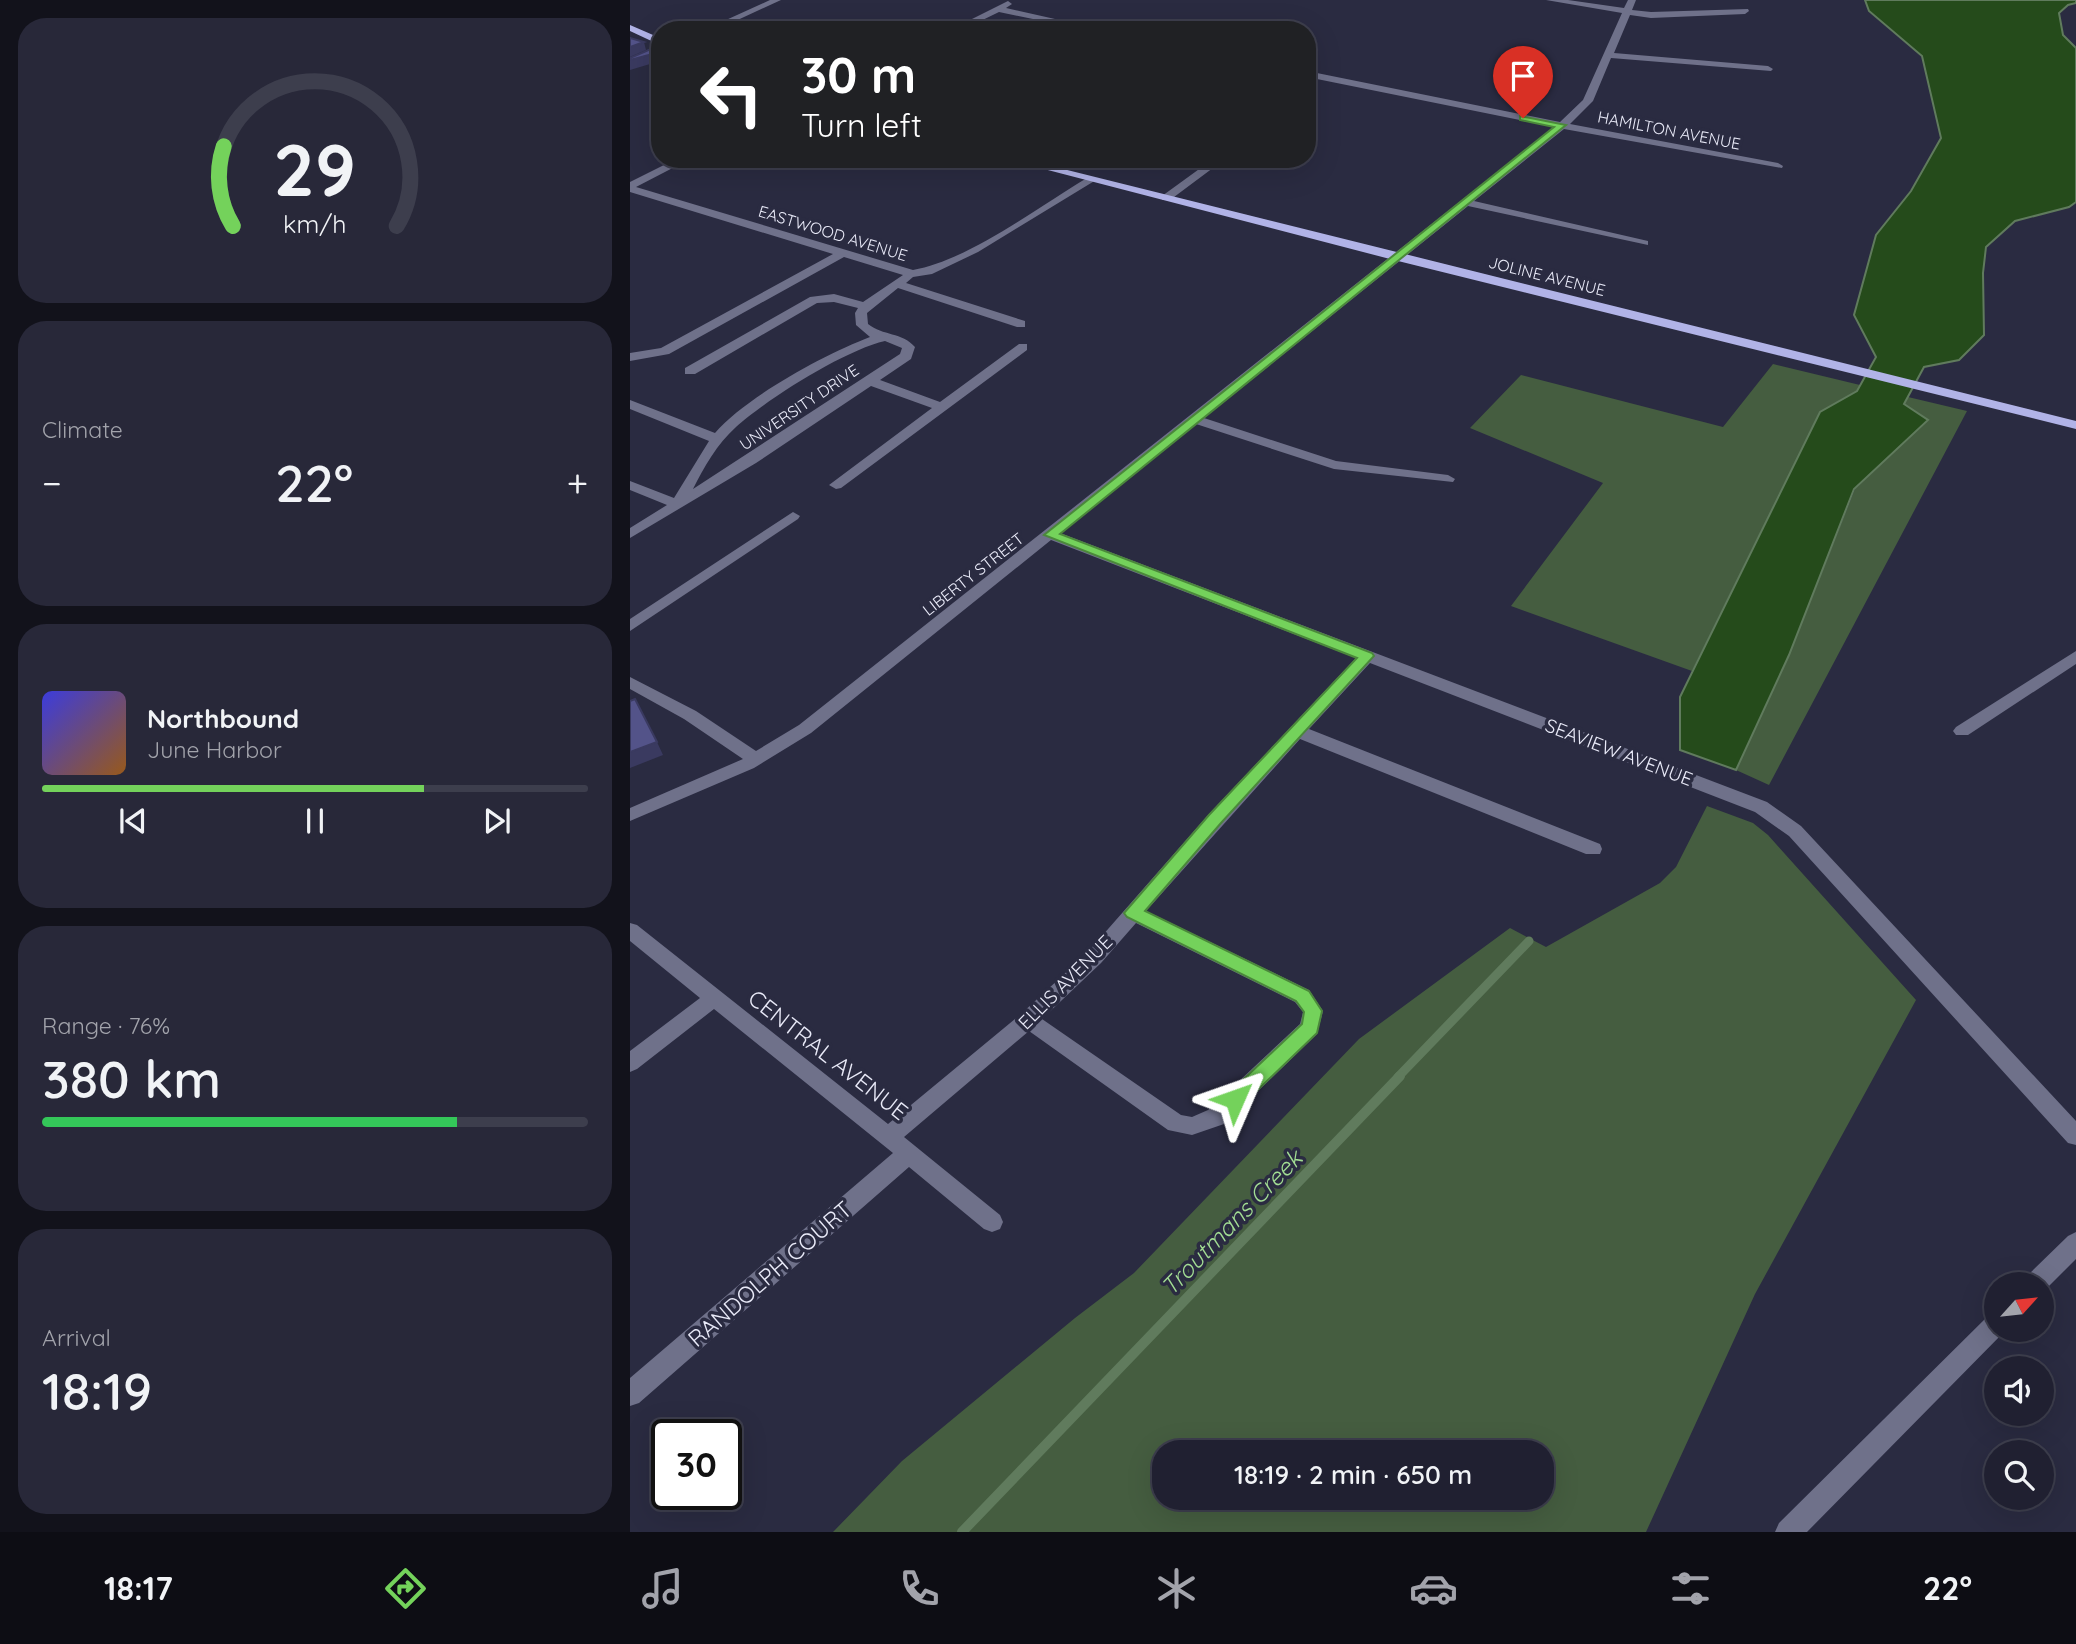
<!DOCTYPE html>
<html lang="en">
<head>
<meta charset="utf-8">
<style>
	:root { --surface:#202031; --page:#282839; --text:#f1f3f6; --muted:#a2a3ab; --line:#3d3e4d; --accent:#74d25b }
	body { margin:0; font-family:Quicksand,sans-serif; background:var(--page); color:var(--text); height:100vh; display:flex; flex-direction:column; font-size:26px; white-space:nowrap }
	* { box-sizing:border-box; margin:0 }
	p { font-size:23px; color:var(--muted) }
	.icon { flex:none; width:38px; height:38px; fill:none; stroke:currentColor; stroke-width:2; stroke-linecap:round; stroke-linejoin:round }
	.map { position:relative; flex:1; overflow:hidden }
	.drawer { display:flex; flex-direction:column; gap:18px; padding:18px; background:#12121b; width:630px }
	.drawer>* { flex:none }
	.guide { position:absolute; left:21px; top:21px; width:665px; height:147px; border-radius:28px; box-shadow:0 7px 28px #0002,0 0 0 2px var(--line); background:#202124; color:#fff; overflow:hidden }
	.needle { width:46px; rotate:63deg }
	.buttons { position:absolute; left:1354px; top:1272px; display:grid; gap:14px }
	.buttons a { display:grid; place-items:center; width:70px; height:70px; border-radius:50%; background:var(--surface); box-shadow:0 7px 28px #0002,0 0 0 2px var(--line); font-size:35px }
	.speed { position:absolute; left:21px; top:1419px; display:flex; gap:14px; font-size:35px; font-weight:700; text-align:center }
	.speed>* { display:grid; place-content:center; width:91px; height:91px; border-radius:50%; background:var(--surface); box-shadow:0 7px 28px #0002,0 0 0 2px var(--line); line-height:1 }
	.speed .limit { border:4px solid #111; border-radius:10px; background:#fff; color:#111 }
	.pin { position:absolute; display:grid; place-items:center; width:60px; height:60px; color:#fff; margin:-72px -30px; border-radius:50% 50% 50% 0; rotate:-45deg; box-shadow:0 0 7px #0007 }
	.pin .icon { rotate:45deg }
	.me { position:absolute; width:77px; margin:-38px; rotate:47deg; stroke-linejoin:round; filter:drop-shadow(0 0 5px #0008) }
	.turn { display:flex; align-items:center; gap:24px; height:147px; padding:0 35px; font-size:32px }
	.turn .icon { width:91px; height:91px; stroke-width:2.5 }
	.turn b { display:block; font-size:49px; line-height:60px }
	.big { font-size:52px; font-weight:600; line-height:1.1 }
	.drawer .tile { flex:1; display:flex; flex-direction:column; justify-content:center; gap:10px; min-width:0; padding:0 24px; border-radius:28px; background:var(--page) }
	.drawer .dial { align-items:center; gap:0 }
	.dial svg { height:182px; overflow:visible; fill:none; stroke:var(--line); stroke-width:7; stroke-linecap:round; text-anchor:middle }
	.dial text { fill:var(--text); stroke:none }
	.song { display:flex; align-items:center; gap:21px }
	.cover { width:84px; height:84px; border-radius:10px; background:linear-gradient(135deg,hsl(240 70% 55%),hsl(30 70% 35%)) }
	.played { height:7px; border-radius:4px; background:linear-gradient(90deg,var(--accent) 70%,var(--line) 70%) }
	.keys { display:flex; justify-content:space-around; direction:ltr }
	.heat { display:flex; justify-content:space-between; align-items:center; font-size:38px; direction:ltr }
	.charge { height:10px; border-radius:5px; background:linear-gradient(90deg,#34c759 76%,var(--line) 0) }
	.trip { position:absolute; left:522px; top:1440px; width:402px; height:70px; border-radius:28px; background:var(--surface); box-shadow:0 7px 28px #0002,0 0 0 2px var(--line); font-weight:600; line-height:70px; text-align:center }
	.dock { display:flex; height:112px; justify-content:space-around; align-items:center; background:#0d0d14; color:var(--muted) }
	.dock .icon { width:49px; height:49px }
	.dock .on { color:var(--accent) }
	.dock b { font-size:32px; color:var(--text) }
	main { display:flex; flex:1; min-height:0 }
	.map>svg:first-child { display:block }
</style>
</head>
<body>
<main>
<section class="drawer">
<div class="tile dial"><svg viewBox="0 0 100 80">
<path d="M14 69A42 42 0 1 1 86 69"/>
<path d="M14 69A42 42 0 0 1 10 34" stroke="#74d25b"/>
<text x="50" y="56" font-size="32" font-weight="700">29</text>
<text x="50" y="72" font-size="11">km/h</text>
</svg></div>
<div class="tile"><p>Climate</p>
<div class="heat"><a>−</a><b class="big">22°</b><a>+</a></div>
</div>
<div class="tile">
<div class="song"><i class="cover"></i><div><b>Northbound</b><p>June Harbor</p></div></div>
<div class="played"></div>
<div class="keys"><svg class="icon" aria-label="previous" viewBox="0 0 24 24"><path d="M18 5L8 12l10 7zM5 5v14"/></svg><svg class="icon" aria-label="pause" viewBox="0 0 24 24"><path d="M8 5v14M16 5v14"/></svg><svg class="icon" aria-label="next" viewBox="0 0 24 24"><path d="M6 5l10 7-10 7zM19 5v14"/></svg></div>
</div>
<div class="tile"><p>Range · 76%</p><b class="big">380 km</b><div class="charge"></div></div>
<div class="tile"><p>Arrival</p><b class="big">18:19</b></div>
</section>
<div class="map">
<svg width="1446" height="1532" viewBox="0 0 1446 1532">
	<rect width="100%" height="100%" fill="#2a2b41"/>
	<path fill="#455d40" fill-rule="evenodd" d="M 1143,364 L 1230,385 L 1227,391 L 1190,412 L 1062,671 L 881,606 L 973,483 L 840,428 L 891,375 L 1093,427 Z
		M 1278,397 L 1337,411 L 1139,785 L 1106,770 L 1159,655 L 1225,489 L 1297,420 L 1274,404 Z
		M 1077,806 L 1123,823 L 1138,835 L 1286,1000 L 1125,1294 L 1016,1532 L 203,1532 L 272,1461 L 445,1318 L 504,1273 L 729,1039 L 880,928 L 916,947 L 1030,883 L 1046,867 ZM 534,1452 L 912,1452 L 912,1498 L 534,1498 Z"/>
	<path fill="#254b1b" stroke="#607b5d" stroke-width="2" d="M 1235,0 L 1446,0 L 1446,3 L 1438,5 L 1429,13 L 1433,35 L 1446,48 L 1446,202 L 1439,207 L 1385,221 L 1356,247 L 1353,273 L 1354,335 L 1329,360 L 1294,367 L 1274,404 L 1298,420 L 1224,489 L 1159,655 L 1106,770 L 1050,750 L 1050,697 L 1190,412 L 1227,391 L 1246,357 L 1224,315 L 1246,235 L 1281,191 L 1311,138 L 1292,56 L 1239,11 Z"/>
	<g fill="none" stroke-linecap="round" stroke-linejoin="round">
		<path stroke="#607b5d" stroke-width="9" d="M 768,1077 L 899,941"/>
		<path stroke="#607b5d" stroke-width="10" d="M 332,1532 L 770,1076"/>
		<path fill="#6f718a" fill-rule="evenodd" d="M 140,0 L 151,0 L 86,30 L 74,30 Z
			M 916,0 L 938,0 L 994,8 L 998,0 L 1006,0 L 1002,10 L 1021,12 L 1118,9 L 1119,11 L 1115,14 L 1021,18 L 1000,15 L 984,53 L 1138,66 L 1143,69 L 1141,71 L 981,58 L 963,101 L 940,124 L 1148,163 L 1153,166 L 1152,168 L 934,129 L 844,201 L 1018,241 L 1018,245 L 838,206 L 574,418 L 706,461 L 818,475 L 825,479 L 823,482 L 704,469 L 566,424 L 430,533 L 1137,802 L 1171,826 L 1446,1121 L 1446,1145 L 1438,1143 L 1159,836 L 1125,812 L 740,663 L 679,729 L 970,844 L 972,849 L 970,854 L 956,854 L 670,739 L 516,911 L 679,990 L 693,1011 L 687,1034 L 594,1124 L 562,1135 L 538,1130 L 399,1031 L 274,1137 L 370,1215 L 373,1222 L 370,1229 L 362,1232 L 354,1229 L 279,1167 L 9,1403 L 0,1406 L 0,1378 L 263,1153 L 84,1009 L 7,1069 L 0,1072 L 0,1051 L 70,998 L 0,941 L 0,923 L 7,925 L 258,1124 L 391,1014 L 457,953 L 579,814 L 726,658 L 421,540 L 181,733 L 124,768 L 0,821 L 0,808 L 113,759 L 54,719 L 0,689 L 0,677 L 66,711 L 126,751 L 169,725 L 924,127 L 677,77 L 677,71 L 930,122 L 953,100 L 992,13 ZM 506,923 L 665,1002 L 673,1012 L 670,1024 L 578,1110 L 562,1117 L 551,1115 L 412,1019 L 471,963 Z
			M 378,1 L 382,4 L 376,8 L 474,30 L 456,30 L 369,12 L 332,30 L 320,30 Z
			M 46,159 L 60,159 L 6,187 L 283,270 C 339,260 408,207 457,178 L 466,180 L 348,252 L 302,274 L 283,277 L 276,283 L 395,321 L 395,327 L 387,327 L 268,288 L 237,313 L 238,324 C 253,336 272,332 285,347 L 281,359 L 250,380 L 310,402 L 389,344 L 397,344 L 397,350 L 211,488 L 206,489 L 199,485 L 302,408 L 241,386 L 126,463 L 0,538 L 0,528 L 37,505 L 0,490 L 0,481 L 44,498 L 79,441 L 0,409 L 0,400 L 85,433 C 116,397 195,354 240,337 L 226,325 L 225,313 L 228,308 L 204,302 L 187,303 L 65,374 L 55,374 L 55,368 L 180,297 L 204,294 L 233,302 L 273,275 L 214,257 L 39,354 L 0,361 L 0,353 L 31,348 L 203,254 L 0,192 L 0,182 ZM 255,341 L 272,348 L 270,354 L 63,489 C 74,467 87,444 106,427 C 137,399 215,350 255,341 Z
			M 583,159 L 595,159 L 540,200 L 532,200 L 532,196 Z
			M 163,512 L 170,516 L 168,519 L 0,631 L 0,619 Z
			M 1446,651 L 1446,664 L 1338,735 L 1326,735 L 1323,731 L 1326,727 Z
			M 1446,1232 L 1446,1259 L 1413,1292 L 1412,1284 L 1393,1284 L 1397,1276 L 1438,1236 Z
			M 1367,1312 L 1367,1330 L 1375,1331 L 1177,1532 L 1145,1532 L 1149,1523 L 1359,1315 Z"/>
		<path fill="#b1b3e7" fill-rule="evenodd" d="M 0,25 L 30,38 L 30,45 L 0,31 Z
			M 375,159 L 393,159 L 1446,421 L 1446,429 L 760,259 Z"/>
	</g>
	<path fill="#3a3a60" d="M 14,42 L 16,50 L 0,57 L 0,47 Z
		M 30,52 L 30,61 L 0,70 L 0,60 Z
		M 27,742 L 33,755 L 0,768 L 0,752 Z"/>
	<path fill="#535389" stroke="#3a3a60" stroke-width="2" d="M 0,38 L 14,42 L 0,47 Z
		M 30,45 L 30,52 L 0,60 L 0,58 Z
		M 5,699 L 27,742 L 0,752 L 0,701 Z"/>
	<path fill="#74d25b" stroke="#4b883b" stroke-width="2" d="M 890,116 L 936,125 L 430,534 L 742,653 L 744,656 L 591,823 L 515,911 L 679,991 L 692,1011 L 687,1033 L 612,1105 L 605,1108 L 598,1105 L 595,1099 L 598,1094 L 672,1024 L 674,1012 L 666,1001 L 497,917 L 494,913 L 579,815 L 727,658 L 414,535 L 924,127 L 890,120 Z"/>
	<g text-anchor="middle" stroke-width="7" stroke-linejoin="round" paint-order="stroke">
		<g font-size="16" fill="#e9eaf8" stroke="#2a2b41">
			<text transform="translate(1039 130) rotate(11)" y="6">HAMILTON AVENUE</text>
			<text transform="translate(203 233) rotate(17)" y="6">EASTWOOD AVENUE</text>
			<text transform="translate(917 276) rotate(14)" y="6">JOLINE AVENUE</text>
			<text transform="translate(169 407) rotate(-34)" y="6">UNIVERSITY DRIVE</text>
			<text transform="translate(343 574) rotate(-38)" y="6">LIBERTY STREET</text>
		</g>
		<g font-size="19" fill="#e9eaf8" stroke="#2a2b41">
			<text transform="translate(989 752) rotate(21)" y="7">SEAVIEW AVENUE</text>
			<text transform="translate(435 982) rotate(-45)" y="7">ELLIS AVENUE</text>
		</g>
		<g font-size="23" fill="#e9eaf8" stroke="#2a2b41">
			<text transform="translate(198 1055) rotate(38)" y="8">CENTRAL AVENUE</text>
			<text transform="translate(140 1274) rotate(-41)" y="8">RANDOLPH COURT</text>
		</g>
		<g font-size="24" font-style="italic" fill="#a2dd93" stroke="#2a2b41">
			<text transform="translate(602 1223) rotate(-46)" y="8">Troutmans Creek</text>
		</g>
	</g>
</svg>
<div class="buttons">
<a><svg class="needle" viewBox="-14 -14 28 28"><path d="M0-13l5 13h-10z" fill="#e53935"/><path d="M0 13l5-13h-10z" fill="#a2a3ab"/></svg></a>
<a><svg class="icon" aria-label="sound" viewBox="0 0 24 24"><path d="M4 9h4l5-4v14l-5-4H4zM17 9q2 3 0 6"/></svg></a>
<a><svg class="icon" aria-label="search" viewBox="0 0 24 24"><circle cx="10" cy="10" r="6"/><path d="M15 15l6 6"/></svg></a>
</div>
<div class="speed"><div class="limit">30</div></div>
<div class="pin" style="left:893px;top:118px;background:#d93025"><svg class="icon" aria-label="arrive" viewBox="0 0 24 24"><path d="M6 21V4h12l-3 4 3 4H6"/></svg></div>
<svg class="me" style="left:605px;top:1099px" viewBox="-20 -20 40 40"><path d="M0-17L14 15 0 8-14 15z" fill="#74d25b" stroke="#fff" stroke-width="4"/></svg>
<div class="trip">18:19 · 2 min · 650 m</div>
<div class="guide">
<div class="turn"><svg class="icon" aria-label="left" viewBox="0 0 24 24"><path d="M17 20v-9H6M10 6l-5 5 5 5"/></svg><div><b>30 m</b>Turn left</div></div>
</div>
</div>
</main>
<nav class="dock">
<b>18:17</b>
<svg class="icon on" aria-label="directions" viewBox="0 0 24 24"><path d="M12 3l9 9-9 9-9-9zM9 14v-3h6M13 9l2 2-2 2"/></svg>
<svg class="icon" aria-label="music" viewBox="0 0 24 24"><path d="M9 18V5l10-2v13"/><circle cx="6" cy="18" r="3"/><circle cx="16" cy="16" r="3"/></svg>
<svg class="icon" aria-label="phone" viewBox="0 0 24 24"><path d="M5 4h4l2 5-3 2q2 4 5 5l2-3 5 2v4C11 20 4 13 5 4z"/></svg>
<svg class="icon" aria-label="climate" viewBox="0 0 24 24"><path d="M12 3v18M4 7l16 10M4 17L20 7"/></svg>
<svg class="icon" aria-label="car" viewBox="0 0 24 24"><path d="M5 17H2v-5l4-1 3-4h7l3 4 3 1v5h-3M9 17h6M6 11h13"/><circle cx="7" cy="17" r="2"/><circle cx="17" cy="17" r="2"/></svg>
<svg class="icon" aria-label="filters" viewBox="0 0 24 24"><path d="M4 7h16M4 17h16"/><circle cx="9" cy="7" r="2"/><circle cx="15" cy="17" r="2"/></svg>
<b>22°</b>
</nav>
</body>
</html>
